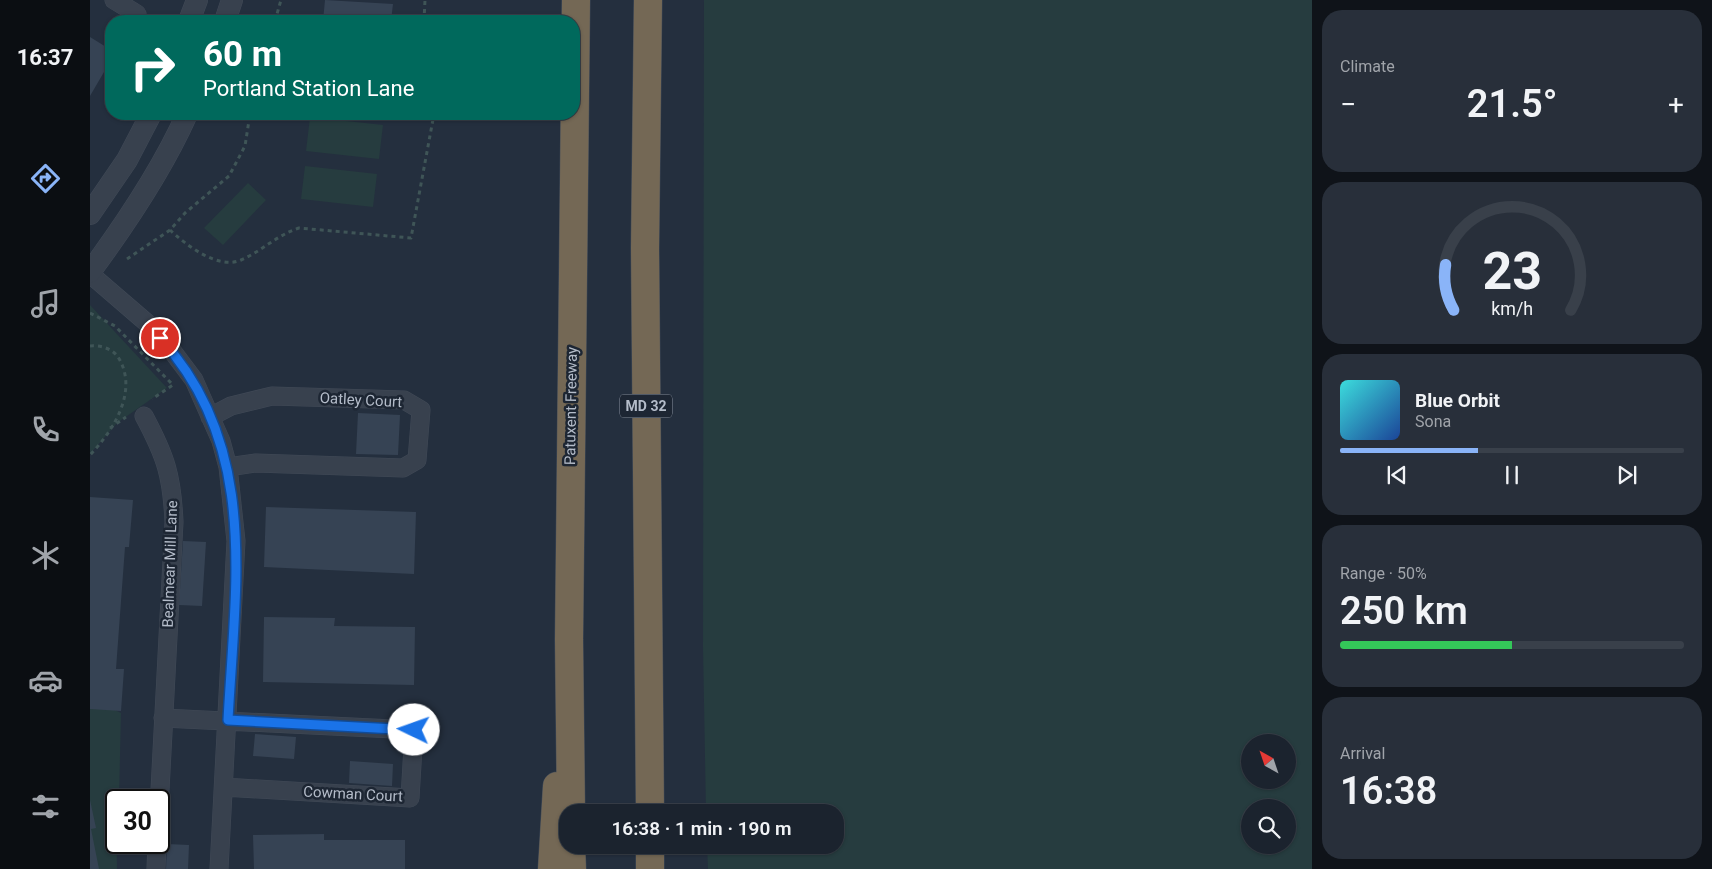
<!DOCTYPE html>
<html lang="en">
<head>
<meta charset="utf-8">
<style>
	:root { --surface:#1b232e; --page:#282f3a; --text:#f1f3f6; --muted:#a0a4aa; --line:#39404a; --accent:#8ab4f8 }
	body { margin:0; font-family:Roboto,sans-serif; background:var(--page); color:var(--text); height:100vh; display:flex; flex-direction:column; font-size:19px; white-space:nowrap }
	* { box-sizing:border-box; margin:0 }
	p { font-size:16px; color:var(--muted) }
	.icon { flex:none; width:28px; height:28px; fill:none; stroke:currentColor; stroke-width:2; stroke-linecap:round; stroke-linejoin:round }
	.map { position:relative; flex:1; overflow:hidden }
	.details { display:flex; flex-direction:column; gap:10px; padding:10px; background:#0f1319; width:400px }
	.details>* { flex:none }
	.guide { position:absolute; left:15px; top:15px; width:475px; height:105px; border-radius:20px; box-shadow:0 1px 4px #0004,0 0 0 1px var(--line); background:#00695c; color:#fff; overflow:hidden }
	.needle { width:32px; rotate:320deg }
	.tools { position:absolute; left:1151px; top:734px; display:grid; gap:10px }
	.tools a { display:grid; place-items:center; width:55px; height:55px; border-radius:50%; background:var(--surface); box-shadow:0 1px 4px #0004,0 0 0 1px var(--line); font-size:25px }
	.speed { position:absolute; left:15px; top:789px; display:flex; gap:10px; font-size:25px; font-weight:700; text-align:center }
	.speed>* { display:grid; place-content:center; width:65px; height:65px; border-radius:50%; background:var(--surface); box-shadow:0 1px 4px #0004,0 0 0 1px var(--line); line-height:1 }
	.speed .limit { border:2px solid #111; border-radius:8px; background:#fff; color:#111 }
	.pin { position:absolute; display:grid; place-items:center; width:42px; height:42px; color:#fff; margin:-21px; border:2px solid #fff; border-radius:50%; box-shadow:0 1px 5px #0007 }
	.me { position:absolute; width:55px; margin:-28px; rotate:273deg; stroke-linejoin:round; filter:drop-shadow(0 0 4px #0008) }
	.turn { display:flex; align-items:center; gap:18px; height:105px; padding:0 15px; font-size:22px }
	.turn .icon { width:65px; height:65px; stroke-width:2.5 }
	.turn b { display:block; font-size:35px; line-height:42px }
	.big { font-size:38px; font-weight:600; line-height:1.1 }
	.details .tile { flex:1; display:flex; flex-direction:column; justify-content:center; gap:8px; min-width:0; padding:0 18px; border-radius:20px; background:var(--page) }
	.details .dial { align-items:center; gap:0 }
	.dial svg { height:130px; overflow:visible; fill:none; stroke:var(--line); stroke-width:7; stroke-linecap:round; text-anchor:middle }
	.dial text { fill:var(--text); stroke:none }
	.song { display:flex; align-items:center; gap:15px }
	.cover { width:60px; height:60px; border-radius:8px; background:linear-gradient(135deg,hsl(180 70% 55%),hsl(220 70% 35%)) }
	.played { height:5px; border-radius:2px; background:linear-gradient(90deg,var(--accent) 40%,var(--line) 40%) }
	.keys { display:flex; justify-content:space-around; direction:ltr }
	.heat { display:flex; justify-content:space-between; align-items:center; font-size:28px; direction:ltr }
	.charge { height:8px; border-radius:4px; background:linear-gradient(90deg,#34c759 50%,var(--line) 0) }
	.trip { position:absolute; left:469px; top:804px; width:285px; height:50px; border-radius:20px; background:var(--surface); box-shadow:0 1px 4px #0004,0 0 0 1px var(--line); font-weight:600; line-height:50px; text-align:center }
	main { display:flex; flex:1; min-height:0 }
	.dock { display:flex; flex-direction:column; width:90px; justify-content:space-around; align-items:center; background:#0b0e12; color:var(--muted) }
	.dock .icon { width:35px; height:35px }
	.dock .on { color:var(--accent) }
	.dock b { font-size:22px; color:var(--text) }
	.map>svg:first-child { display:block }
</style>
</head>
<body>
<main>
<nav class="dock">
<b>16:37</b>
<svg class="icon on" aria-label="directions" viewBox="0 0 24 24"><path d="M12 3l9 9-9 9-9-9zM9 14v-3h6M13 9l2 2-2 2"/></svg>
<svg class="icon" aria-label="music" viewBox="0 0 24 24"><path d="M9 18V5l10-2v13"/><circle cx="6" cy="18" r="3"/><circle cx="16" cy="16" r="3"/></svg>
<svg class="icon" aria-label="phone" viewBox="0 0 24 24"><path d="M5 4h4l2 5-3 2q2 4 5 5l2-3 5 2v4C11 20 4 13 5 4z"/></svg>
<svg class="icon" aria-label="climate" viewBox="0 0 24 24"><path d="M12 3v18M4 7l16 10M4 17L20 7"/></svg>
<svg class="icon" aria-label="car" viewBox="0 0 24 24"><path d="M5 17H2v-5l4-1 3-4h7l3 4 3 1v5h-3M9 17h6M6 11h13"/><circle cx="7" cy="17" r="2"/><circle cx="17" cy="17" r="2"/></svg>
<svg class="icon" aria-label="filters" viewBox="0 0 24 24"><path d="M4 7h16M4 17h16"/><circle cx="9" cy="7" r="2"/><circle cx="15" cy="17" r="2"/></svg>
</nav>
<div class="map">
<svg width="1222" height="869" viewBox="0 0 1222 869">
	<rect width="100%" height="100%" fill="#242f3e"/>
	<path fill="#263c3f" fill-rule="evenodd" d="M 614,0 L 1222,0 L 1222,869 L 618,869 L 617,845 L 745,845 L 745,812 L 616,812 L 613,647 ZM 1198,742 L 1198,780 L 1160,780 L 1160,742 ZM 1160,808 L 1198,808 L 1198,845 L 1160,845 Z
		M 220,117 L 293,125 L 289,159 L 216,151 Z
		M 215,166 L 287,174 L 283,207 L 211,199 Z
		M 158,183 L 176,200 L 133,245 L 114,228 Z
		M 0,305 L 77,388 L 27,423 L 0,454 Z
		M 0,698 L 31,713 L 29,800 L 26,800 L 27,869 L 0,869 Z"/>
	<path fill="#364354" d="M 235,0 L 303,4 L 301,21 L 233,21 Z
		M 0,37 L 21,50 L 21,60 L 0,96 Z
		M 268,413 L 310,415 L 308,455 L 266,454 Z
		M 0,497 L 43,500 L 39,547 L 35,547 L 26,669 L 34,669 L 31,711 L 0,709 Z
		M 176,507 L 326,512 L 324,574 L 174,567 Z
		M 93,541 L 116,542 L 112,606 L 89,605 Z
		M 174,617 L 245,618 L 244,626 L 325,627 L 324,685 L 173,682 Z
		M 165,734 L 206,737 L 204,759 L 163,756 Z
		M 260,761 L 303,764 L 302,786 L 259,783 Z
		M 0,800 L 6,828 L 1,829 L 9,869 L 0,869 Z
		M 234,834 L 234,840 L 315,840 L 315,869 L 164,869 L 163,835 Z
		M 77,844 L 99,845 L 98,869 L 76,869 Z"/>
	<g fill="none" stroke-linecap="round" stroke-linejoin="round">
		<g stroke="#414a57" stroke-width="19">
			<path id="minor" d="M 24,0 L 47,14
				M 0,274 L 57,323 L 83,352 L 104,380 L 131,441 L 138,467 L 146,541 L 129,869
				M 54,416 C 76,457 82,476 84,522 L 69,809
				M 120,417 L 141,406 L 182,396 L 314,400 L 331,410 L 327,460 L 313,468 L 166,463 L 138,467
				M 73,718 L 324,730 L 320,798 L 134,787
				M 66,869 L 67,842"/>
		</g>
		<g stroke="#414a57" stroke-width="22">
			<path id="tertiary" d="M 99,21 L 107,0
				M 135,21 L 142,0
				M 0,214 L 37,160 L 61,114
				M 0,272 C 37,222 72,170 97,114"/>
		</g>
		<g stroke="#434c59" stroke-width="29">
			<path id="motorway" d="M 558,0 L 555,248 L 560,812
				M 481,812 L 479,640 L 486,0
				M 481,845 L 482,869
				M 560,845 L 560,869
				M 462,869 L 467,786"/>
		</g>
		<path stroke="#3f5557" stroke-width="3" stroke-dasharray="4 4" stroke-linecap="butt" d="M 185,21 L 191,0
			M 334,21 L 335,0
			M 80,230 C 96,245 128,270 151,260 C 172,251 187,235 209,228 L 321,238 L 344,114
			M 37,259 L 80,230 L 95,213 L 139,176 L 155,146 L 160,114
			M 0,313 L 25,326 L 83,385 L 62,399
			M 0,346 C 9,345 22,348 28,357 C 49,390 24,430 0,455
			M 20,428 L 36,417"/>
		<use href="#minor" stroke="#38414e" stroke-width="18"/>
		<use href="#tertiary" stroke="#38414e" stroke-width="21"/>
		<use href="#motorway" stroke="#746855" stroke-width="28"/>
	</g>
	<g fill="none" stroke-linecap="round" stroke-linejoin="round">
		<g stroke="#114b97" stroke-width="12">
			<path id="route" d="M 70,338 C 170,446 145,586 138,720 L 324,730"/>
		</g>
		<use href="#route" stroke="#1a73e8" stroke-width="9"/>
	</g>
	<g text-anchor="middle" stroke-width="5" stroke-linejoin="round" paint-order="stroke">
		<rect fill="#1d2633" stroke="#878f9c" stroke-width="1" x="530" y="394.5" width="52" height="23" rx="4"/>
		<g font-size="14" font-weight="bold" fill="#b4bcc9">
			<text x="556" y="411">MD 32</text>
		</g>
		<g font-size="15" fill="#b4bcc9" stroke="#1d2633">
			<text transform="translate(271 400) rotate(3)" y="5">Oatley Court</text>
			<text transform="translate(481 406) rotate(-89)" y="5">Patuxent Freeway</text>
			<text transform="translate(80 564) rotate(-88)" y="5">Bealmear Mill Lane</text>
			<text transform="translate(263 794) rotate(3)" y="5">Cowman Court</text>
		</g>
	</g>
</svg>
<div class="tools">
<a><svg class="needle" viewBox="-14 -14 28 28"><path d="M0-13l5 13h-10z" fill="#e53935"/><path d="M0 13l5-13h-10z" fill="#a0a4aa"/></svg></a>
<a><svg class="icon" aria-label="search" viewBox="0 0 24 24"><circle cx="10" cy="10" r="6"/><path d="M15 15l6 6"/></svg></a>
</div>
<div class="speed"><div class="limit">30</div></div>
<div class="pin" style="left:70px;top:338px;background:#d93025"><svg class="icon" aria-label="arrive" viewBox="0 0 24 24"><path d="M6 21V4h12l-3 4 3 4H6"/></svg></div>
<svg class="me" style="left:324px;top:730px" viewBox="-20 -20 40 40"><circle r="19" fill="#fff"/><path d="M0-13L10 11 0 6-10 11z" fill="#1a73e8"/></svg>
<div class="trip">16:38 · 1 min · 190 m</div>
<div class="guide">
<div class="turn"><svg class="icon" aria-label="right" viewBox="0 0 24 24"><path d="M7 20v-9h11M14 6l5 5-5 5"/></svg><div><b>60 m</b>Portland Station Lane</div></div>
</div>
</div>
<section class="details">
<div class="tile"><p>Climate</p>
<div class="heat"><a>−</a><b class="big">21.5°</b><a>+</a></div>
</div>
<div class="tile dial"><svg viewBox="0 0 100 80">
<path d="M14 69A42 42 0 1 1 86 69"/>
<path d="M14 69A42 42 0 0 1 9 41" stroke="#8ab4f8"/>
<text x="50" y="56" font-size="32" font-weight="700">23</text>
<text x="50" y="72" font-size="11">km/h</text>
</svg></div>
<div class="tile">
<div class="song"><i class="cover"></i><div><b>Blue Orbit</b><p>Sona</p></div></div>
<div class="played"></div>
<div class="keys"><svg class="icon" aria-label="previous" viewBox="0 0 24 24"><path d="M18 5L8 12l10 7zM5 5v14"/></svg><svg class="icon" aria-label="pause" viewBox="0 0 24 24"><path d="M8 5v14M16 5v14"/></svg><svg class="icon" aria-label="next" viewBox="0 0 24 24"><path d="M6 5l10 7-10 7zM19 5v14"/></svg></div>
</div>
<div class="tile"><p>Range · 50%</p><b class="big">250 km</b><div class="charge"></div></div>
<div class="tile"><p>Arrival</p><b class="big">16:38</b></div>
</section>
</main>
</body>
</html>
